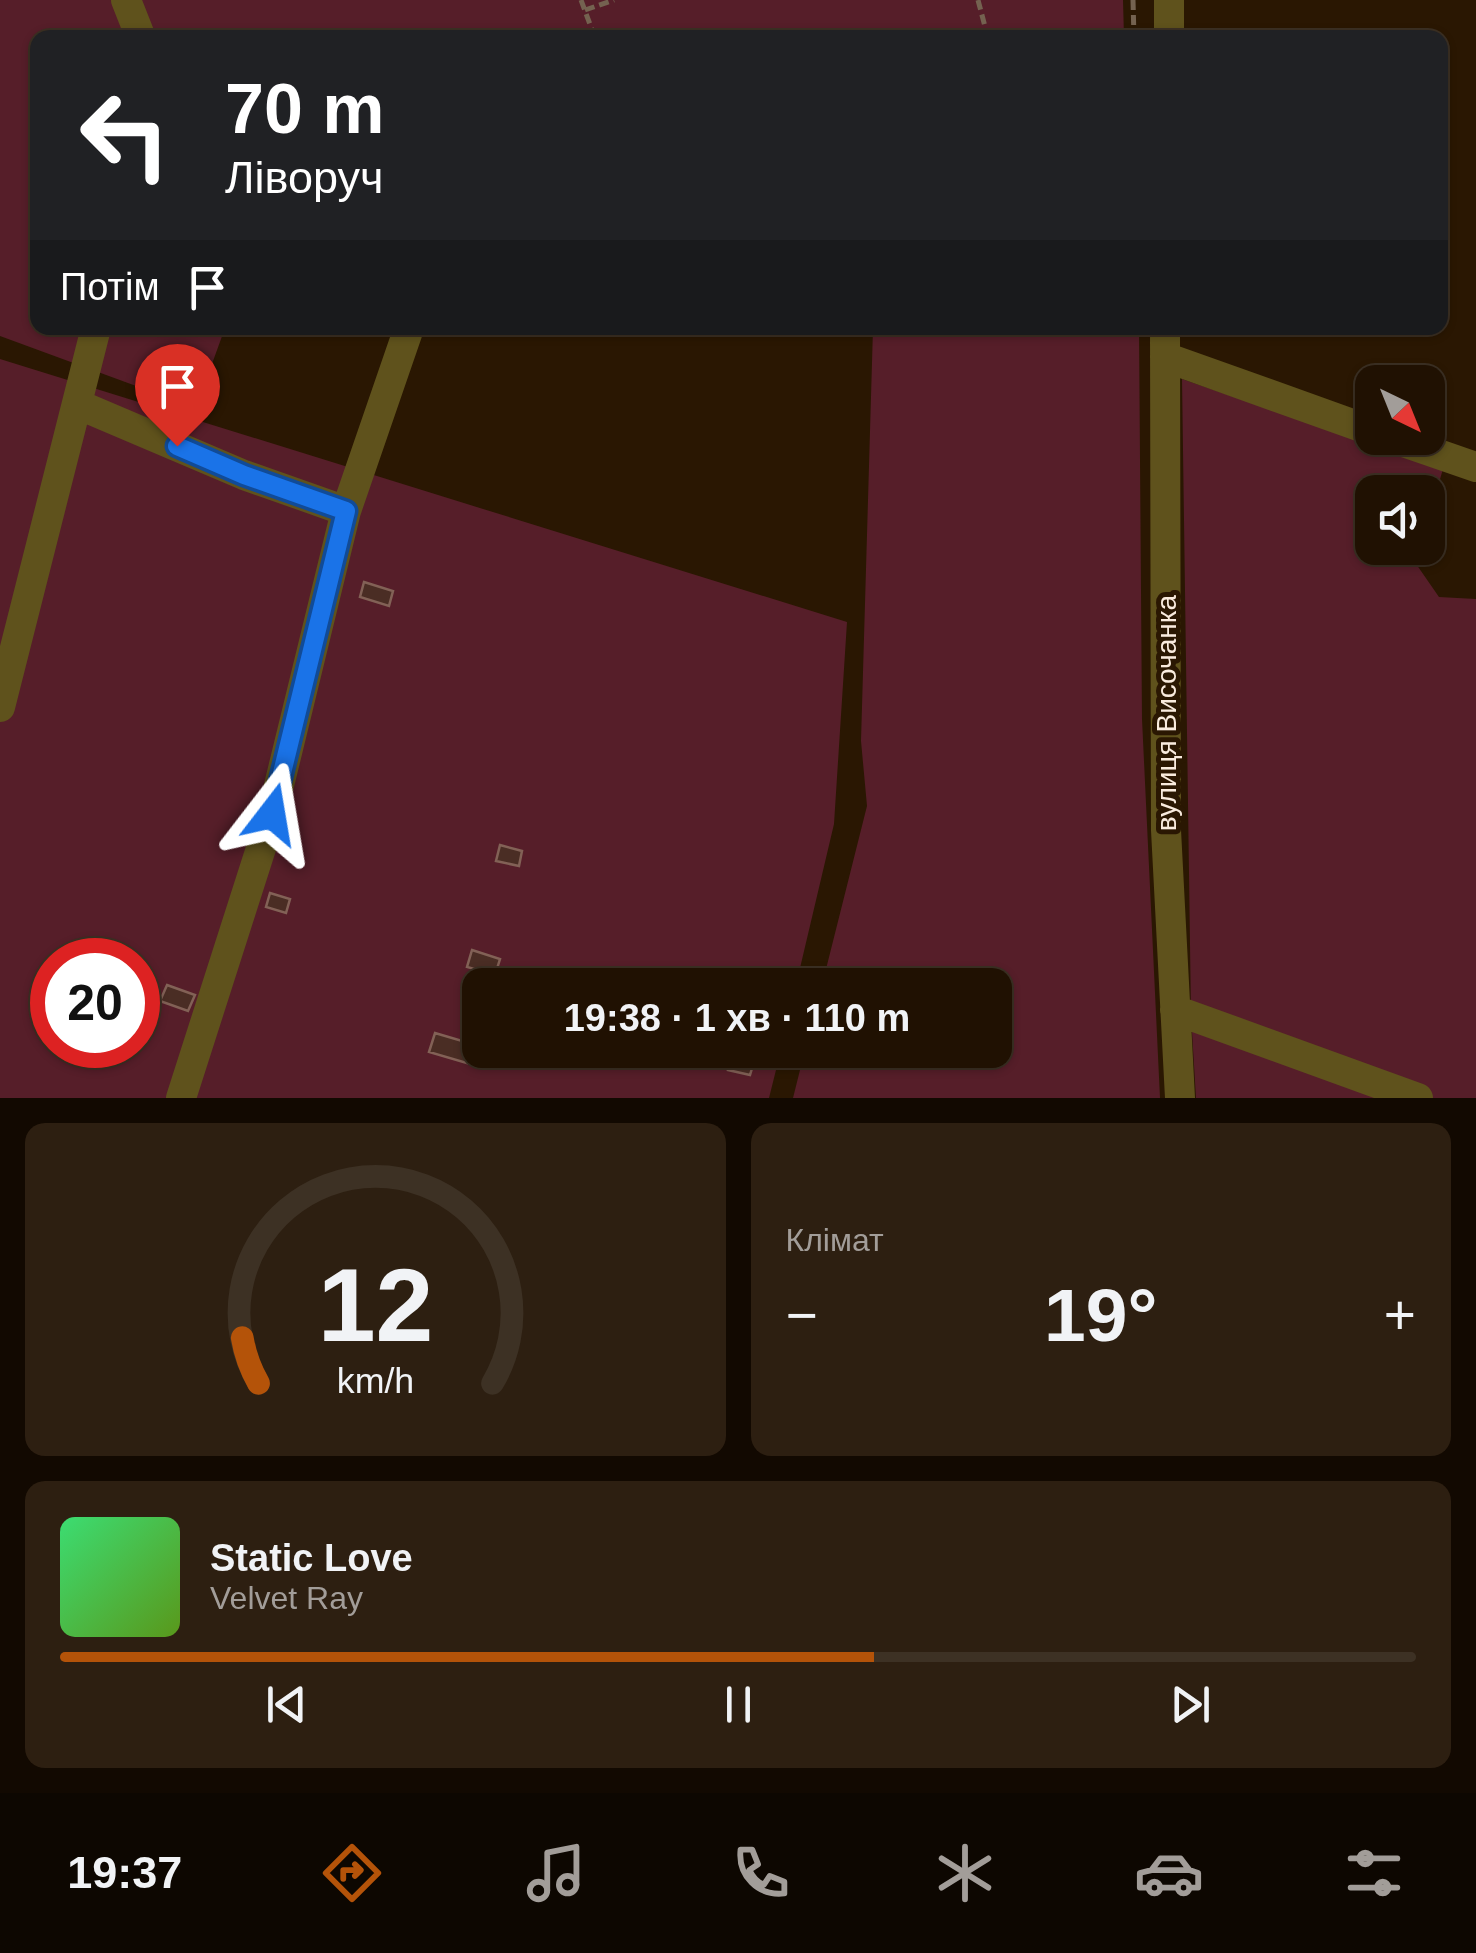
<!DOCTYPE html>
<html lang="uk">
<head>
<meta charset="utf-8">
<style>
	:root { --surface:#201102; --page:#2d1f11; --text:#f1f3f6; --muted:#a29d99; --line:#3d3124; --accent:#b45309 }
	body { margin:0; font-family:Arial,sans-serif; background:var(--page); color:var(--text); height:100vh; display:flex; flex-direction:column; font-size:38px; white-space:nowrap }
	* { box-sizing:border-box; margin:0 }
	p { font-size:32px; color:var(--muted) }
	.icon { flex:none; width:55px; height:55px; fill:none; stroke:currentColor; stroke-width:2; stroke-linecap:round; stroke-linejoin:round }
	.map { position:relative; height:1098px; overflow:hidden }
	.details { display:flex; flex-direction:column; gap:25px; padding:25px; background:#120901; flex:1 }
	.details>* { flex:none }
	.hud { position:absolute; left:30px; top:30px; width:1418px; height:305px; border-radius:20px; box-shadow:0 2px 8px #0004,0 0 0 2px var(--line); background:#202124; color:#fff; overflow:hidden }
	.needle { width:65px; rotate:137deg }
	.tools { position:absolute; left:1355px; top:365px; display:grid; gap:20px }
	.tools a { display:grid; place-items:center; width:90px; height:90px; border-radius:20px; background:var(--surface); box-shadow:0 2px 8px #0004,0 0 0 2px var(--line); font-size:50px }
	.speed { position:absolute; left:30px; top:938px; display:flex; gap:20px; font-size:50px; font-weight:700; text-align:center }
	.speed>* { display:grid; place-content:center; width:130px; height:130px; border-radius:50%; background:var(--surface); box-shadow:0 2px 8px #0004,0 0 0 2px var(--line); line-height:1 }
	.speed .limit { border:15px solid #d22; background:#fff; color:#111 }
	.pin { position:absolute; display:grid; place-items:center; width:85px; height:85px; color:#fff; margin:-102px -42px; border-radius:50% 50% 50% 0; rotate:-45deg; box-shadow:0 0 10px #0007 }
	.pin .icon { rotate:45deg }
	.me { position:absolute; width:110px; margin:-55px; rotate:14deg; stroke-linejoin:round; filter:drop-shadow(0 0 8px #0008) }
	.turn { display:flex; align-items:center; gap:35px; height:210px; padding:0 30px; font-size:45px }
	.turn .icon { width:130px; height:130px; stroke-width:2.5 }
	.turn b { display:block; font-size:70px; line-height:85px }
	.then { display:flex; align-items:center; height:95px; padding:0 30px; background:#0003; gap:20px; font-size:38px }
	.big { font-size:75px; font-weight:600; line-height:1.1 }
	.details .tile { flex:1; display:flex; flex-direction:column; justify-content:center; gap:15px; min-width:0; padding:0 35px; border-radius:20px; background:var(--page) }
	.details .dial { align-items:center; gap:0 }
	.dial svg { height:260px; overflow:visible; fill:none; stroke:var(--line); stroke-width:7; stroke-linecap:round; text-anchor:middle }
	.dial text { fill:var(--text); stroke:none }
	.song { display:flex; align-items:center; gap:30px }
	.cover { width:120px; height:120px; border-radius:15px; background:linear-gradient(135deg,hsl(140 70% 55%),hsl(90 70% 35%)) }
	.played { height:10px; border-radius:5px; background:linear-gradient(90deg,var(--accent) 60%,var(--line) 60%) }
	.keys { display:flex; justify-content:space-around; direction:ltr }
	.heat { display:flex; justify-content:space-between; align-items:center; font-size:55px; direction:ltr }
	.details .tiles { flex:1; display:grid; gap:25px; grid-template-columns:1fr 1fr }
	.tile:last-child { grid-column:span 2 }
	.trip { position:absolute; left:462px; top:968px; width:550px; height:100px; border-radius:20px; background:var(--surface); box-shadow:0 2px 8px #0004,0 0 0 2px var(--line); font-weight:600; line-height:100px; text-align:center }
	.tab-bar { display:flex; height:160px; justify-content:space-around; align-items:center; background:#0d0701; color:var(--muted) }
	.tab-bar .icon { width:70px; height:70px }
	.tab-bar .active { color:var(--accent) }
	.tab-bar b { font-size:45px; color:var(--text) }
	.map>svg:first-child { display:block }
</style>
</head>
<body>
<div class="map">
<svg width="1476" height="1098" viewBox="0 0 1476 1098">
	<rect width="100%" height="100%" fill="#2a1702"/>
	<path fill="#561e29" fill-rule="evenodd" d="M 0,0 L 1123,0 L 1124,37 L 38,38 L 38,328 L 225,328 L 196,408 L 0,336 Z
		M 873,328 L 1139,328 L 1142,719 L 1160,1098 L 793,1098 L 805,1050 L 995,1050 L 995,985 L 822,985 L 867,806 L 861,741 Z
		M 0,359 L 847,622 L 834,824 L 796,985 L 480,985 L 480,1050 L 781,1050 L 769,1098 L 0,1098 ZM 52,960 L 138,960 L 138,1045 L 52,1045 Z
		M 1182,379 L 1443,469 L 1428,520 L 1428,492 L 1372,492 L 1372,548 L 1416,548 L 1412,558 L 1439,597 L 1476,599 L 1476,1098 L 1196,1098 L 1191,1015 Z"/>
	<path fill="#4a2d24" stroke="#826156" stroke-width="2.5" d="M 364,582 L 393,591 L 389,606 L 360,597 Z
		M 500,845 L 522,851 L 519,866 L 496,861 Z
		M 270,893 L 290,899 L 286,913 L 266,907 Z
		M 472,950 L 500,959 L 495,975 L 467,967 Z
		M 717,975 L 763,985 L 715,985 Z
		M 167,985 L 195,995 L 188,1011 L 160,1001 Z
		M 435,1033 L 476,1045 L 470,1064 L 429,1052 Z
		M 730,1060 L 753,1065 L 750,1075 L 728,1070 Z"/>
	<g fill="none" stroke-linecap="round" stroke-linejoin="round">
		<path stroke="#746250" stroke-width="5" stroke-dasharray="10 5" stroke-linecap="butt" d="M 581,0 L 595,38
			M 978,0 L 988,38
			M 1133,0 L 1134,38
			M 585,10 L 614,0"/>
		<path stroke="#5f521c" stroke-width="30" d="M 126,0 L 141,38
			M 1169,38 L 1169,0
			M 1165,328 L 1166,830 L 1180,1098
			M 1165,357 L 1372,431
			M 77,404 L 244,475 L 346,511
			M 1392,438 L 1476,467
			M 0,707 L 96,328
			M 1175,1010 L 1418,1098
			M 181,1098 L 272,814 L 346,511 L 409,328"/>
	</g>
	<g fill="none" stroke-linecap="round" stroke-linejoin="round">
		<g stroke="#114b97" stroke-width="25">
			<path id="route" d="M 177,446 L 244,475 L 346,511 L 272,814"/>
		</g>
		<use href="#route" stroke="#1a73e8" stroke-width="18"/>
	</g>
	<g text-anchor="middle" stroke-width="10" stroke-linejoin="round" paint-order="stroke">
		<g font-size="28" fill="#f9ebde" stroke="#2a1702">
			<text transform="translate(1166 713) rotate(-90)" y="10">вулиця Височанка</text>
		</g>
	</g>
</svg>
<div class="tools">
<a><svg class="needle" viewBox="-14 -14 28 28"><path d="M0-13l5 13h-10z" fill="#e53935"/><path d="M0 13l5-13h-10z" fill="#a29d99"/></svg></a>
<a><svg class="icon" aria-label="sound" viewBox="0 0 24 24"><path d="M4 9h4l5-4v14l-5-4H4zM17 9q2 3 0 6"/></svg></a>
</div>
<div class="speed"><div class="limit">20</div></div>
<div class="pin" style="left:177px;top:446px;background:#d93025"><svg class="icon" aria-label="arrive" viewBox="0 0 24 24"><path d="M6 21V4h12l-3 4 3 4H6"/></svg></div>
<svg class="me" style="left:272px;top:814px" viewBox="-20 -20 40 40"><path d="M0-17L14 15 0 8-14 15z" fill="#1a73e8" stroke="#fff" stroke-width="4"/></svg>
<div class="trip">19:38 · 1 хв · 110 m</div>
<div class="hud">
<div class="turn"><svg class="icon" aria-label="left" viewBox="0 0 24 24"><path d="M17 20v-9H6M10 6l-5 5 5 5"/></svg><div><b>70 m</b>Ліворуч</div></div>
<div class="then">Потім<svg class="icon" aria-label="arrive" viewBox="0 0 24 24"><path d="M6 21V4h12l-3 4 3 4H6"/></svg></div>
</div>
</div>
<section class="details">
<div class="tiles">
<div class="tile dial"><svg viewBox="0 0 100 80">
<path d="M14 69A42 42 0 1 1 86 69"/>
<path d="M14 69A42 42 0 0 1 9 55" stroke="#b45309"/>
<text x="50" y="56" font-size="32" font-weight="700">12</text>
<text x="50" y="72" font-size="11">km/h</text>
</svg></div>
<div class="tile"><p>Клімат</p>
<div class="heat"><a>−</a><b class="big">19°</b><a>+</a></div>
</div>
<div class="tile">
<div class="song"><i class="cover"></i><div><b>Static Love</b><p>Velvet Ray</p></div></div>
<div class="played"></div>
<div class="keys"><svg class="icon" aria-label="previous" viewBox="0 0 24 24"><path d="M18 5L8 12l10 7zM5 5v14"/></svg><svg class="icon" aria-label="pause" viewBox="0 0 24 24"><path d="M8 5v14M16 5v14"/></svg><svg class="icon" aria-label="next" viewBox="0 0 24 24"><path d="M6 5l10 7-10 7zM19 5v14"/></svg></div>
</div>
</div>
</section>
<nav class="tab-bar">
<b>19:37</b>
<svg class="icon active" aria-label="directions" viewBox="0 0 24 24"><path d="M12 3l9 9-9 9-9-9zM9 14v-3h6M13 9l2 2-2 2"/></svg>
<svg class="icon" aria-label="music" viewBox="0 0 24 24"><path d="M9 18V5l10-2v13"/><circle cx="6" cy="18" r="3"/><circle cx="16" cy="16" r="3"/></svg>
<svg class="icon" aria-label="phone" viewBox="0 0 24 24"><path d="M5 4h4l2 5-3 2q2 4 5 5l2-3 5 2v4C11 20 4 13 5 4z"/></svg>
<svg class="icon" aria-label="climate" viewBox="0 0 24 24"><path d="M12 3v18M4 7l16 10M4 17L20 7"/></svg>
<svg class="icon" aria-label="car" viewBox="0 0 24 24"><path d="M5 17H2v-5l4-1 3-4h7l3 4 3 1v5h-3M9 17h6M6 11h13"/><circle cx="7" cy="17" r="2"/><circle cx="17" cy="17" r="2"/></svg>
<svg class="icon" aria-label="filters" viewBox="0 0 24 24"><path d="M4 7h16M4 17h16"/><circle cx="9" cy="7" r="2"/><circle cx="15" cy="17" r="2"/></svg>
</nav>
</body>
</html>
